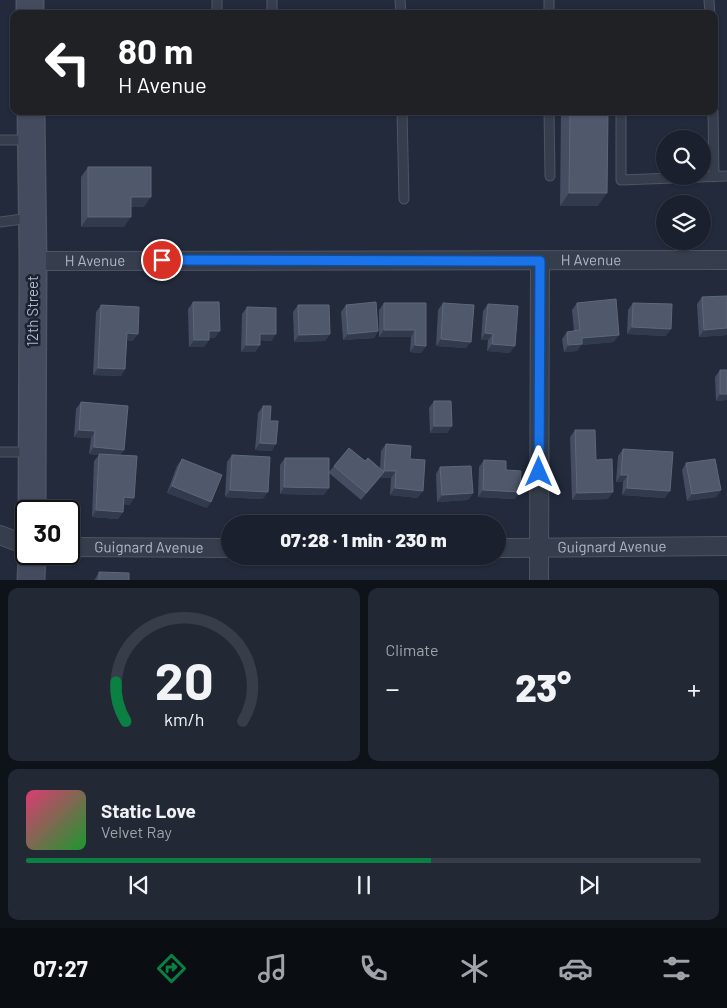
<!DOCTYPE html>
<html lang="en">
<head>
<meta charset="utf-8">
<style>
	:root { --surface:#1a202d; --page:#232835; --text:#f1f3f6; --muted:#9fa3aa; --line:#383e49; --accent:#0b8043 }
	body { margin:0; font-family:Barlow,sans-serif; background:var(--page); color:var(--text); height:100vh; display:flex; flex-direction:column; font-size:19px; white-space:nowrap }
	* { box-sizing:border-box; margin:0 }
	p { font-size:16px; color:var(--muted) }
	.icon { flex:none; width:28px; height:28px; fill:none; stroke:currentColor; stroke-width:2; stroke-linecap:round; stroke-linejoin:round }
	.map { position:relative; height:580px; overflow:hidden }
	.panel { display:flex; flex-direction:column; gap:8px; padding:8px; background:#0e1219; flex:1 }
	.panel>* { flex:none }
	.guide { position:absolute; left:10px; top:10px; width:708px; height:105px; border-radius:10px; box-shadow:0 1px 4px #0004,0 0 0 1px var(--line); background:#202124; color:#fff; overflow:hidden }
	.controls { position:absolute; left:656px; top:130px; display:grid; gap:10px }
	.controls a { display:grid; place-items:center; width:55px; height:55px; border-radius:50%; background:var(--surface); box-shadow:0 1px 4px #0004,0 0 0 1px var(--line); font-size:25px }
	.speed { position:absolute; left:15px; top:500px; display:flex; gap:10px; font-size:25px; font-weight:700; text-align:center }
	.speed>* { display:grid; place-content:center; width:65px; height:65px; border-radius:50%; background:var(--surface); box-shadow:0 1px 4px #0004,0 0 0 1px var(--line); line-height:1 }
	.speed .limit { border:2px solid #111; border-radius:8px; background:#fff; color:#111 }
	.pin { position:absolute; display:grid; place-items:center; width:42px; height:42px; color:#fff; margin:-21px; border:2px solid #fff; border-radius:50%; box-shadow:0 1px 5px #0007 }
	.me { position:absolute; width:55px; margin:-28px; rotate:0deg; stroke-linejoin:round; filter:drop-shadow(0 0 4px #0008) }
	.turn { display:flex; align-items:center; gap:18px; height:105px; padding:0 25px; font-size:22px }
	.turn .icon { width:65px; height:65px; stroke-width:2.5 }
	.turn b { display:block; font-size:35px; line-height:42px }
	.big { font-size:38px; font-weight:800; line-height:1.1 }
	.panel .card { flex:1; display:flex; flex-direction:column; justify-content:center; gap:8px; min-width:0; padding:0 18px; border-radius:10px; background:var(--page) }
	.panel .dial { align-items:center; gap:0 }
	.dial svg { height:130px; overflow:visible; fill:none; stroke:var(--line); stroke-width:7; stroke-linecap:round; text-anchor:middle }
	.dial text { fill:var(--text); stroke:none }
	.song { display:flex; align-items:center; gap:15px }
	.cover { width:60px; height:60px; border-radius:8px; background:linear-gradient(135deg,hsl(340 70% 55%),hsl(130 70% 35%)) }
	.played { height:5px; border-radius:2px; background:linear-gradient(90deg,var(--accent) 60%,var(--line) 60%) }
	.keys { display:flex; justify-content:space-around; direction:ltr }
	.heat { display:flex; justify-content:space-between; align-items:center; font-size:28px; direction:ltr }
	.panel .tiles { flex:1; display:grid; gap:8px; grid-template-columns:1fr 1fr }
	.card:last-child { grid-column:span 2 }
	.trip { position:absolute; left:221px; top:515px; width:285px; height:50px; border-radius:25px; background:var(--surface); box-shadow:0 1px 4px #0004,0 0 0 1px var(--line); font-weight:800; line-height:50px; text-align:center }
	.tab-bar { display:flex; height:80px; justify-content:space-around; align-items:center; background:#0a0d12; color:var(--muted) }
	.tab-bar .icon { width:35px; height:35px }
	.tab-bar .current { color:var(--accent) }
	.tab-bar b { font-size:22px; color:var(--text) }
	.map>svg:first-child { display:block }
</style>
</head>
<body>
<div class="map">
<svg width="727" height="581" viewBox="0 0 727 581">
	<rect width="100%" height="100%" fill="#222a3c"/>
	<g fill="none" stroke-linecap="round" stroke-linejoin="round">
		<g stroke="#4e5564" stroke-width="11">
			<path id="lane" d="M 217,0 L 217,14
				M 272,0 L 272,14
				M 400,0 L 401,14
				M 549,0 L 549,14
				M 709,0 L 710,14
				M 402,111 L 404,199
				M 549,111 L 550,176
				M 621,111 L 621,180 L 727,176
				M 713,111 L 714,176
				M 0,140 L 29,140
				M 0,222 L 30,218
				M 0,452 L 30,452"/>
		</g>
		<g stroke="#4e5564" stroke-width="20">
			<g id="street">
				<path id="s1" d="M 33,261 L 727,260"/>
				<path d="M 0,535 L 26,545"/>
				<path id="s2" d="M 69,547 L 230,548"/>
				<path id="s3" d="M 498,548 L 727,546"/>
				<path d="M 539,581 L 540,261"/>
			</g>
		</g>
		<g stroke="#4e5564" stroke-width="29">
			<path id="secondary" d="M 30,0 L 30,14
				M 31,111 L 33,261 L 32,511
				M 31,581 L 32,554"/>
		</g>
		<use href="#lane" stroke="#363d4c" stroke-width="9"/>
		<use href="#street" stroke="#363d4c" stroke-width="18"/>
		<use href="#secondary" stroke="#444b5f" stroke-width="26"/>
	</g>
	<path fill="#444d61" d="M 561,111 L 608,111 L 598,206 L 560,206 Z
		M 88,167 L 144,207 L 131,207 L 124,227 L 81,227 L 81,177 Z
		M 702,297 L 727,335 L 699,337 L 697,304 Z
		M 193,302 L 215,338 L 209,338 L 209,340 L 204,347 L 189,347 L 188,309 Z
		M 384,303 L 426,303 L 426,346 L 421,353 L 410,352 L 411,337 L 379,337 L 379,310 Z
		M 443,303 L 466,348 L 436,346 L 438,310 Z
		M 577,303 L 614,342 L 581,345 L 577,351 L 564,352 L 562,339 L 567,332 L 574,331 L 572,310 Z
		M 633,303 L 666,336 L 627,334 L 628,310 Z
		M 488,304 L 510,353 L 487,351 L 488,340 L 481,340 L 483,311 Z
		M 101,305 L 133,341 L 127,340 L 125,369 L 121,376 L 93,375 L 96,312 Z
		M 298,305 L 330,334 L 325,341 L 294,342 L 293,312 Z
		M 346,305 L 378,331 L 374,338 L 343,340 L 341,312 Z
		M 247,307 L 272,341 L 260,340 L 260,345 L 255,352 L 241,352 L 242,314 Z
		M 720,370 L 727,400 L 716,401 L 715,377 Z
		M 434,401 L 452,426 L 447,433 L 430,433 L 429,408 Z
		M 81,402 L 120,455 L 130,505 L 123,504 L 123,512 L 118,519 L 92,517 L 94,461 L 99,455 L 89,454 L 91,438 L 74,437 L 76,409 Z
		M 263,406 L 270,421 L 272,451 L 255,450 L 258,413 Z
		M 575,430 L 596,460 L 608,499 L 572,500 L 570,437 Z
		M 386,444 L 410,459 L 418,498 L 390,495 L 391,478 L 380,478 L 361,500 L 329,473 L 324,495 L 280,494 L 280,465 L 285,458 L 329,472 L 334,466 L 365,461 L 380,469 L 381,451 Z
		M 623,449 L 665,498 L 622,495 L 623,482 L 616,482 L 618,456 Z
		M 232,455 L 263,499 L 225,497 L 227,462 Z
		M 182,459 L 207,508 L 167,493 L 177,466 Z
		M 484,460 L 506,470 L 515,499 L 478,497 L 479,467 Z
		M 686,463 L 721,490 L 716,497 L 687,501 L 682,470 Z
		M 440,467 L 473,493 L 468,500 L 437,502 L 436,474 Z
		M 99,572 L 129,581 L 94,581 Z"/>
	<path fill="#323a4d" d="M 569,193 L 607,193 L 598,206 L 560,206 Z
		M 131,197 L 151,197 L 144,207 L 124,207 Z
		M 88,217 L 131,217 L 124,227 L 81,227 Z
		M 632,327 L 671,329 L 666,336 L 627,334 Z
		M 727,328 L 727,335 L 699,337 L 704,330 Z
		M 384,330 L 415,330 L 411,337 L 379,337 Z
		M 209,331 L 220,331 L 215,338 L 204,338 Z
		M 378,331 L 374,338 L 343,340 L 348,334 Z
		M 127,333 L 138,334 L 133,341 L 123,340 Z
		M 485,333 L 493,334 L 488,340 L 481,340 Z
		M 260,334 L 276,334 L 272,341 L 255,340 Z
		M 330,334 L 325,341 L 294,342 L 299,335 Z
		M 619,335 L 614,342 L 581,345 L 577,351 L 564,352 L 568,345 L 582,338 Z
		M 441,339 L 471,342 L 466,348 L 436,346 Z
		M 194,340 L 209,340 L 204,347 L 189,347 Z
		M 492,344 L 515,346 L 510,353 L 487,351 Z
		M 246,345 L 260,345 L 255,352 L 241,352 Z
		M 415,345 L 426,346 L 421,353 L 410,352 Z
		M 98,368 L 125,369 L 121,376 L 93,375 Z
		M 720,394 L 727,394 L 727,400 L 716,401 Z
		M 434,426 L 452,426 L 447,433 L 430,433 Z
		M 79,430 L 95,431 L 91,438 L 74,437 Z
		M 260,443 L 276,444 L 272,451 L 255,450 Z
		M 94,447 L 124,450 L 119,457 L 89,454 Z
		M 384,471 L 396,471 L 391,478 L 380,478 L 361,500 Z
		M 621,475 L 628,475 L 623,482 L 616,482 Z
		M 172,486 L 211,502 L 207,508 L 167,493 Z
		M 284,487 L 329,488 L 324,495 L 280,494 Z
		M 395,488 L 423,491 L 418,498 L 390,495 Z
		M 627,488 L 670,491 L 665,498 L 622,495 Z
		M 230,490 L 268,492 L 263,499 L 225,497 Z
		M 483,490 L 520,492 L 515,499 L 478,497 Z
		M 721,490 L 716,497 L 687,501 L 692,494 Z
		M 613,492 L 608,499 L 572,500 L 577,493 Z
		M 473,493 L 468,500 L 437,502 L 442,495 Z
		M 124,497 L 134,498 L 130,505 L 119,504 Z
		M 96,510 L 123,512 L 118,519 L 92,517 Z"/>
	<path fill="#50596c" stroke="#5f687a" d="M 570,111 L 608,111 L 607,193 L 569,193 Z
		M 88,167 L 151,167 L 151,197 L 131,197 L 131,217 L 88,217 Z
		M 727,296 L 727,328 L 704,330 L 702,297 Z
		M 616,299 L 619,335 L 582,338 L 582,344 L 568,345 L 567,332 L 580,330 L 577,303 Z
		M 193,302 L 219,302 L 220,331 L 209,331 L 209,340 L 194,340 Z
		M 376,302 L 378,331 L 348,334 L 346,305 Z
		M 384,303 L 426,303 L 426,346 L 415,345 L 415,330 L 384,330 Z
		M 443,303 L 474,305 L 471,342 L 441,339 Z
		M 633,303 L 672,304 L 671,329 L 632,327 Z
		M 488,304 L 518,306 L 515,346 L 492,344 L 493,334 L 485,333 Z
		M 101,305 L 139,307 L 138,334 L 127,333 L 125,369 L 98,368 Z
		M 298,305 L 329,305 L 330,334 L 299,335 Z
		M 247,307 L 276,308 L 276,334 L 260,334 L 260,345 L 246,345 Z
		M 720,370 L 727,370 L 727,394 L 720,394 Z
		M 434,401 L 451,401 L 452,426 L 434,426 Z
		M 81,402 L 128,406 L 124,450 L 94,447 L 95,431 L 79,430 Z
		M 263,406 L 271,406 L 270,421 L 278,421 L 276,444 L 260,443 Z
		M 575,430 L 595,430 L 596,460 L 612,459 L 613,492 L 577,493 Z
		M 386,444 L 411,446 L 410,459 L 425,460 L 423,491 L 395,488 L 396,471 L 384,471 Z
		M 349,448 L 365,461 L 368,458 L 384,472 L 366,493 L 334,466 Z
		M 623,449 L 673,452 L 670,491 L 627,488 L 628,475 L 621,475 Z
		M 99,454 L 137,456 L 134,498 L 124,497 L 123,512 L 96,510 Z
		M 232,455 L 270,457 L 268,492 L 230,490 Z
		M 285,458 L 329,458 L 329,488 L 284,487 Z
		M 182,459 L 222,475 L 211,502 L 172,486 Z
		M 715,459 L 721,490 L 692,494 L 686,463 Z
		M 484,460 L 506,461 L 506,470 L 521,471 L 520,492 L 483,490 Z
		M 471,466 L 473,493 L 442,495 L 440,467 Z
		M 99,572 L 129,573 L 129,581 L 99,581 Z"/>
	<g fill="none" stroke-linecap="round" stroke-linejoin="round">
		<g stroke="#114b97" stroke-width="12">
			<path id="route" d="M 162,260 L 540,261 L 539,472"/>
		</g>
		<use href="#route" stroke="#1a73e8" stroke-width="9"/>
	</g>
	<g text-anchor="middle" stroke-width="5" stroke-linejoin="round" paint-order="stroke">
		<g font-size="15" fill="#b1b8c8" stroke="#1b2231">
			<text dy="5" stroke="none"><textPath href="#s1" startOffset="62">H Avenue</textPath></text>
			<text dy="5" stroke="none"><textPath href="#s1" startOffset="558">H Avenue</textPath></text>
			<text transform="translate(33 311) rotate(-90)" y="5">12th Street</text>
			<text dy="5" stroke="none"><textPath href="#s2" startOffset="80">Guignard Avenue</textPath></text>
			<text dy="5" stroke="none"><textPath href="#s3" startOffset="114">Guignard Avenue</textPath></text>
		</g>
	</g>
</svg>
<div class="controls">
<a><svg class="icon" aria-label="search" viewBox="0 0 24 24"><circle cx="10" cy="10" r="6"/><path d="M15 15l6 6"/></svg></a>
<a><svg class="icon" aria-label="layers" viewBox="0 0 24 24"><path d="M12 4l9 5-9 5-9-5zM3 14l9 5 9-5"/></svg></a>
</div>
<div class="speed"><div class="limit">30</div></div>
<div class="pin" style="left:162px;top:260px;background:#d93025"><svg class="icon" aria-label="arrive" viewBox="0 0 24 24"><path d="M6 21V4h12l-3 4 3 4H6"/></svg></div>
<svg class="me" style="left:539px;top:472px" viewBox="-20 -20 40 40"><path d="M0-17L14 15 0 8-14 15z" fill="#1a73e8" stroke="#fff" stroke-width="4"/></svg>
<div class="trip">07:28 · 1 min · 230 m</div>
<div class="guide">
<div class="turn"><svg class="icon" aria-label="left" viewBox="0 0 24 24"><path d="M17 20v-9H6M10 6l-5 5 5 5"/></svg><div><b>80 m</b>H Avenue</div></div>
</div>
</div>
<section class="panel">
<div class="tiles">
<div class="card dial"><svg viewBox="0 0 100 80">
<path d="M14 69A42 42 0 1 1 86 69"/>
<path d="M14 69A42 42 0 0 1 8 45" stroke="#0b8043"/>
<text x="50" y="56" font-size="32" font-weight="700">20</text>
<text x="50" y="72" font-size="11">km/h</text>
</svg></div>
<div class="card"><p>Climate</p>
<div class="heat"><a>−</a><b class="big">23°</b><a>+</a></div>
</div>
<div class="card">
<div class="song"><i class="cover"></i><div><b>Static Love</b><p>Velvet Ray</p></div></div>
<div class="played"></div>
<div class="keys"><svg class="icon" aria-label="previous" viewBox="0 0 24 24"><path d="M18 5L8 12l10 7zM5 5v14"/></svg><svg class="icon" aria-label="pause" viewBox="0 0 24 24"><path d="M8 5v14M16 5v14"/></svg><svg class="icon" aria-label="next" viewBox="0 0 24 24"><path d="M6 5l10 7-10 7zM19 5v14"/></svg></div>
</div>
</div>
</section>
<nav class="tab-bar">
<b>07:27</b>
<svg class="icon current" aria-label="directions" viewBox="0 0 24 24"><path d="M12 3l9 9-9 9-9-9zM9 14v-3h6M13 9l2 2-2 2"/></svg>
<svg class="icon" aria-label="music" viewBox="0 0 24 24"><path d="M9 18V5l10-2v13"/><circle cx="6" cy="18" r="3"/><circle cx="16" cy="16" r="3"/></svg>
<svg class="icon" aria-label="phone" viewBox="0 0 24 24"><path d="M5 4h4l2 5-3 2q2 4 5 5l2-3 5 2v4C11 20 4 13 5 4z"/></svg>
<svg class="icon" aria-label="climate" viewBox="0 0 24 24"><path d="M12 3v18M4 7l16 10M4 17L20 7"/></svg>
<svg class="icon" aria-label="car" viewBox="0 0 24 24"><path d="M5 17H2v-5l4-1 3-4h7l3 4 3 1v5h-3M9 17h6M6 11h13"/><circle cx="7" cy="17" r="2"/><circle cx="17" cy="17" r="2"/></svg>
<svg class="icon" aria-label="filters" viewBox="0 0 24 24"><path d="M4 7h16M4 17h16"/><circle cx="9" cy="7" r="2"/><circle cx="15" cy="17" r="2"/></svg>
</nav>
</body>
</html>
